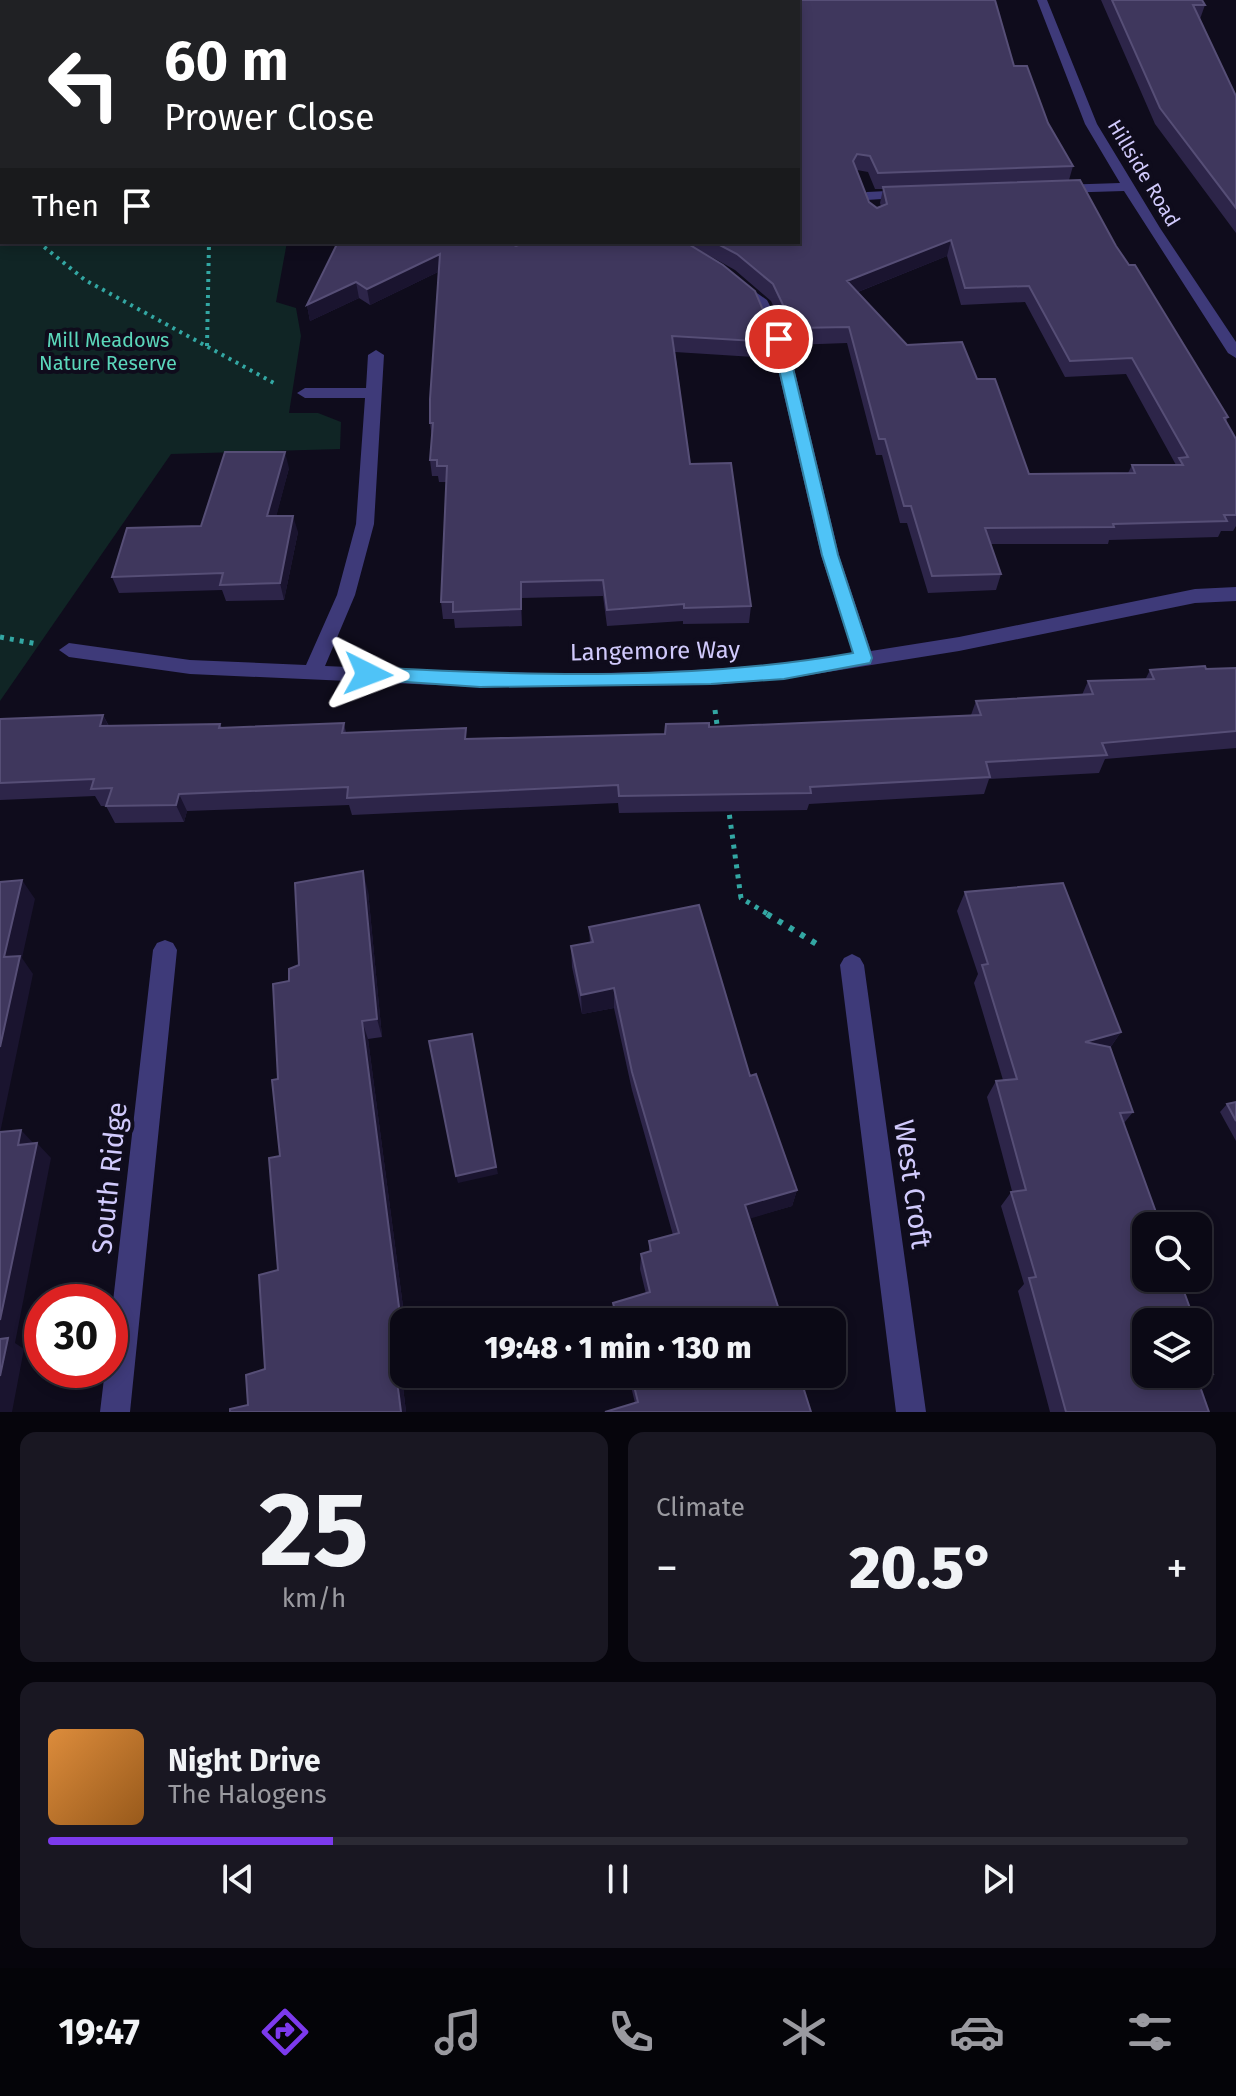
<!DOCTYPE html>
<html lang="en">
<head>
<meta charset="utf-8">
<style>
	:root { --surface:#0b0915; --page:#191722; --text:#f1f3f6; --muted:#9a9aa0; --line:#2b2a34; --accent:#7c3aed }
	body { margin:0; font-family:"Fira Sans",sans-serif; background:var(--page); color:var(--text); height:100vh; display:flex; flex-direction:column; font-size:30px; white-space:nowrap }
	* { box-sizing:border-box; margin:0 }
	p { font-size:26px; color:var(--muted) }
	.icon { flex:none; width:44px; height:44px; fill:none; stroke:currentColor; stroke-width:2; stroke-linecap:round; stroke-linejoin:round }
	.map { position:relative; height:1412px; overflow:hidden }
	.sheet { display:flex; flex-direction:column; gap:20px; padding:20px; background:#06050c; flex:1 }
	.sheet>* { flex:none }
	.banner { position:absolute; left:0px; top:0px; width:800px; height:244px; box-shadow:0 4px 12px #0003,0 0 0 2px var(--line); background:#202124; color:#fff; overflow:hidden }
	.fabs { position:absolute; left:1132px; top:1212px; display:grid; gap:16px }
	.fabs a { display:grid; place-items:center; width:80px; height:80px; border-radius:16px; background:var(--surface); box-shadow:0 4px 12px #0003,0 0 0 2px var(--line); font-size:40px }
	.speed { position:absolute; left:24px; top:1284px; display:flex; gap:16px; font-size:40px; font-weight:700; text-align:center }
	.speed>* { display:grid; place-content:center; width:104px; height:104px; border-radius:50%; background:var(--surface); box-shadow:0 4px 12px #0003,0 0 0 2px var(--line); line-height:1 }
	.speed .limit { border:12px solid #d22; background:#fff; color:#111 }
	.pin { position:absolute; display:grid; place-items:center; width:68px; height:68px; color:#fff; margin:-34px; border:4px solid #fff; border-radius:50%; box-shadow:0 2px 8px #0007 }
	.me { position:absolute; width:88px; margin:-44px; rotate:93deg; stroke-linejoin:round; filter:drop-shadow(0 0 6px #0008) }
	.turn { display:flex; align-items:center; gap:28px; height:168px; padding:0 32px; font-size:36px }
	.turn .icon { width:104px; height:104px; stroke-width:2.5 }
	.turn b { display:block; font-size:56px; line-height:68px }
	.then { display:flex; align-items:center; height:76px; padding:0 32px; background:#0003; gap:16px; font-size:30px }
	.big { font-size:60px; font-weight:800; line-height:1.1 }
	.sheet .widget { flex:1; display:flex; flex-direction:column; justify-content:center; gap:12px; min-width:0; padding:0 28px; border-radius:16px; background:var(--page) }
	.sheet .dial { align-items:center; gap:0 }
	.dial b { font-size:104px; line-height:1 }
	.song { display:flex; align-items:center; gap:24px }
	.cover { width:96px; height:96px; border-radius:12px; background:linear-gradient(135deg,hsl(30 70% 55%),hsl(30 70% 35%)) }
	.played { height:8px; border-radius:4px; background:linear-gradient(90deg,var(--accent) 25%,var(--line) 25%) }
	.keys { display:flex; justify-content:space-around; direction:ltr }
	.heat { display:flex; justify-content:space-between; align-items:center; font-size:44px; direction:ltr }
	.sheet .tiles { flex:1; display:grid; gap:20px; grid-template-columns:1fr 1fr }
	.widget:last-child { grid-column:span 2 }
	.trip { position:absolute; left:390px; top:1308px; width:456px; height:80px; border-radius:16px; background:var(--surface); box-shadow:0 4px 12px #0003,0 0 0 2px var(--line); font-weight:800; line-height:80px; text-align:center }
	.dock { display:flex; height:128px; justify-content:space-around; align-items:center; background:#040408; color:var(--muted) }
	.dock .icon { width:56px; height:56px }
	.dock .current { color:var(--accent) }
	.dock b { font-size:36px; color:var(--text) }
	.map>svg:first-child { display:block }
</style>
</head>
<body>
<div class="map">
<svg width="1236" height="1412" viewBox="0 0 1236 1412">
	<rect width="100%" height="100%" fill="#0f0c1c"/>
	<path fill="#102525" d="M 0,0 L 581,2 L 2,2 L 2,242 L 287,242 L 276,302 L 296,308 L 301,336 L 289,413 L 318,413 L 341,422 L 340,449 L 171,454 L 0,701 Z"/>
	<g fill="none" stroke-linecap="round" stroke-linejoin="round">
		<path stroke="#33a7a3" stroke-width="3" stroke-dasharray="2 4" stroke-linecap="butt" d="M 0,119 L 2,115"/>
		<path stroke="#33a7a3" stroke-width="4" stroke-dasharray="3 5" stroke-linecap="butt" d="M 38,242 L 85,280 L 274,383
			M 207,346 L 209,242"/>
		<path stroke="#33a7a3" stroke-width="5" stroke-dasharray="4 6" stroke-linecap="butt" d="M 0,637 L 37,644
			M 715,710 L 718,732
			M 728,805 L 741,898 L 771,916"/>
		<path stroke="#33a7a3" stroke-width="6" stroke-dasharray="5 8" stroke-linecap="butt" d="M 767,914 L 820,946"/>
		<path fill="#3e3a79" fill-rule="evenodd" d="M 1037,0 L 1047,0 L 1097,124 L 1160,228 L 1236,342 L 1236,358 L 1228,353 L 1124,191 L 1059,193 L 1052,189 L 1059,185 L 1120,183 L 1085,124 Z
			M 907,190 L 912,191 L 912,197 L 867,200 L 860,196 L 867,192 Z
			M 740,281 L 767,300 L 787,339 L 839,555 L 871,651 L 959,637 L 1195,589 L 1236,587 L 1236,601 L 1195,603 L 959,651 L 784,679 L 711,685 L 480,687 L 190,674 L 69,657 L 59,650 L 69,643 L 190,660 L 306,665 L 337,595 L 356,524 L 365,398 L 305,398 L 297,393 L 305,388 L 366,388 L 368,355 L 376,350 L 384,355 L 374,524 L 355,595 L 325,666 C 501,674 679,681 853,654 L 821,555 L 771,339 L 756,305 L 733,285 Z
			M 165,940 L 173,943 L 177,950 L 130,1412 L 100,1412 L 105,1370 L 110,1370 L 110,1328 L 153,950 L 157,943 Z
			M 852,954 L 860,958 L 864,965 L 926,1412 L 896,1412 L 840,965 L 844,958 Z"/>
	</g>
	<path fill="#2d2549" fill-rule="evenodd" d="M 644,0 L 995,0 L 1014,66 L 1073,166 L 1069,180 L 1116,246 L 1228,417 L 1226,422 L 1236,439 L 1236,526 L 1233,531 L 1221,531 L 1218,537 L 1109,540 L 1108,544 L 991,544 L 1001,574 L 996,590 L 928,593 L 907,523 L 900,523 L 882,455 L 876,455 L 847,343 L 792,345 L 771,301 L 735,270 L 692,246 L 771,329 L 769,346 L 755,346 L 754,357 L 675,352 L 690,464 L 751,606 L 749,623 L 683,624 L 683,621 L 607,626 L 603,596 L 522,598 L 522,626 L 455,628 L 454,619 L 443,619 L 441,602 L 446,482 L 439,482 L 438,476 L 432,476 L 430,460 L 432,438 L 430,423 L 438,272 L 370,305 L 359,298 L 310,321 L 307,305 L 338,242 L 798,242 L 798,2 L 645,2 ZM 857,170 L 868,172 L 875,189 L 883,189 L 880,203 L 881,206 L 877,208 L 869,202 ZM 947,256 L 961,305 L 1025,302 L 1065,377 L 1126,374 L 1176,465 L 1132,465 L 1128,473 L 1029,474 L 977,379 L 907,345 L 858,292 Z
		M 1101,0 L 1202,0 L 1205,5 L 1200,19 L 1236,96 L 1236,233 L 1155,124 Z
		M 289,468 L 276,516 L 298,532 L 284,600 L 226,601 L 222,590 L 119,593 L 112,577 L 201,526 Z
		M 1236,668 L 1236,748 L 1105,759 L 1099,773 L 989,779 L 984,794 L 809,804 L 807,810 L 619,813 L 618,803 L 352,815 L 349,805 L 187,811 L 184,822 L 115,823 L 106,806 L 101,806 L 95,796 L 0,800 L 0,719 L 103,715 L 109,726 L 220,724 L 222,728 L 344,723 L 346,733 L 467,739 L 665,734 L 709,727 L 971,715 L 976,701 L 1082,695 L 1088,681 L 1145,680 L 1150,670 Z
		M 368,891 L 382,1037 L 368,1039 L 405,1322 L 404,1322 L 404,1351 L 399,1353 L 406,1412 L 230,1412 L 248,1405 L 265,1369 L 278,1270 L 280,1156 L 278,1079 L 289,981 L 299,965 Z
		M 965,892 L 1121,1032 L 1110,1048 L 1133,1112 L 1124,1123 L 1213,1374 L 1199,1384 L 1209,1412 L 1050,1412 L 1018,1291 L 1024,1284 L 1001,1206 L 1012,1191 L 987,1097 L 996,1081 L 1003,1080 L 974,983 L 978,974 L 957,911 Z
		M 589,927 L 750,1076 L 797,1190 L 792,1206 L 750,1218 L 783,1322 L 615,1322 L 613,1303 L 646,1294 L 640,1269 L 641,1254 L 649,1252 L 649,1241 L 673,1235 L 632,1090 L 614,1008 L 582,1014 L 572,967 L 571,946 L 590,943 Z
		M 1236,1102 L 1236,1141 L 1220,1112 L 1227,1104 Z
		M 628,1374 L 799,1374 L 635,1403 Z"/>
	<path fill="#1a142f" d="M 951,240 L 947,256 L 845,297 L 847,281 Z
		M 440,254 L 442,270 L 370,305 L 367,289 Z
		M 356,282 L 359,298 L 310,321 L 307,305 Z
		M 285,452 L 289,468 L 272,533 L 267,516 Z
		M 293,516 L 298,532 L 284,600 L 280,583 Z
		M 521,582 L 522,598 L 522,626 L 521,609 Z
		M 103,715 L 112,733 L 100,726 Z
		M 179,794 L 187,811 L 184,822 L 176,805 Z
		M 363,871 L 368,891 L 382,1037 L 377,1019 Z
		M 22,880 L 35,899 L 22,958 L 33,974 L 0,1133 L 0,1047 L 4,957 Z
		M 614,988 L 614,1008 L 582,1014 L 581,995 Z
		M 362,1021 L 368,1039 L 405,1322 L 404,1322 L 404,1351 L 399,1353 L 406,1412 L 401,1412 L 392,1341 Z
		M 1121,1032 L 1109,1049 L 1085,1042 Z
		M 473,1042 L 498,1174 L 458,1183 L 456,1176 Z
		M 21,1130 L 36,1146 L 18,1145 Z
		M 37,1143 L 51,1158 L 15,1343 L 24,1349 L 12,1412 L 0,1412 L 0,1320 Z
		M 797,1190 L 792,1206 L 742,1221 L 745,1205 Z"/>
	<path fill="#3f375d" stroke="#564e76" stroke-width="2" fill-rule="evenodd" d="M 653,0 L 995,0 L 1014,66 L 1027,66 L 1048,123 L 1073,166 L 878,173 L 870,156 L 857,154 L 853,161 L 869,202 L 877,208 L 887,204 L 883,187 L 1080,180 L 1116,246 L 1129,265 L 1135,265 L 1228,417 L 1224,418 L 1236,439 L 1236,515 L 1224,515 L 1227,521 L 1113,524 L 1114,527 L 985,528 L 1001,574 L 932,576 L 911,506 L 904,506 L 885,439 L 879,439 L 849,327 L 794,328 L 773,284 L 737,254 L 714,242 L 798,242 L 798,2 L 654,2 ZM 951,240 L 965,288 L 1029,286 L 1070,361 L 1132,358 L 1188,457 L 1179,458 L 1183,465 L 1132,465 L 1135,473 L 1029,474 L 995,379 L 977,379 L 962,342 L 907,345 L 847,281 Z
		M 1112,0 L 1202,0 L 1205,5 L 1193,5 L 1236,96 L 1236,208 L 1160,108 Z
		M 338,242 L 507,242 L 516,246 L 527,242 L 685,242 L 723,265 L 755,291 L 771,329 L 756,330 L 755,341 L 672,336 L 690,464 L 731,463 L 751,606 L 684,608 L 684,604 L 607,610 L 603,580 L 521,582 L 521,609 L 453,612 L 453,602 L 441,602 L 447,466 L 437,466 L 437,460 L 430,460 L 433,423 L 430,423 L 430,399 L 440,254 L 367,289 L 356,282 L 307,305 Z
		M 225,452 L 285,452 L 267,516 L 293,516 L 280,583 L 220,585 L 223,573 L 112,577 L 127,528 L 201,526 Z
		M 1205,666 L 1206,669 L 1236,668 L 1236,731 L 1102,743 L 1107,755 L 986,762 L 990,777 L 810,787 L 811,793 L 619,796 L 618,785 L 347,798 L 348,787 L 179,794 L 176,805 L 106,806 L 112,788 L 91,789 L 94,779 L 0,783 L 0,719 L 103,715 L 100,726 L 220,724 L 219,728 L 344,723 L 342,733 L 466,728 L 465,739 L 665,734 L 666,724 L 709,723 L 709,727 L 981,715 L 976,701 L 1093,694 L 1088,681 L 1154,679 L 1150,670 Z
		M 363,871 L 377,1019 L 362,1021 L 403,1338 L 392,1341 L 401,1412 L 230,1412 L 230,1409 L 248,1405 L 246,1375 L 265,1369 L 259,1275 L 278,1270 L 269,1158 L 280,1156 L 272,1080 L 278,1079 L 273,984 L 289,981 L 289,969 L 299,965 L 295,883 Z
		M 22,880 L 4,957 L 20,956 L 0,1047 L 0,882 Z
		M 1063,883 L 1121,1032 L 1085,1042 L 1110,1047 L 1133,1112 L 1120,1113 L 1161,1226 L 1146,1226 L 1146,1278 L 1179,1278 L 1195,1322 L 1146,1322 L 1146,1374 L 1198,1374 L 1198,1331 L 1213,1374 L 1196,1375 L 1209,1412 L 1066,1412 L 1029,1278 L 1036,1277 L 1011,1192 L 1026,1190 L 996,1081 L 1017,1079 L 982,965 L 988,964 L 965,892 Z
		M 699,905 L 750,1076 L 756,1074 L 797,1190 L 745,1205 L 783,1322 L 618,1322 L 613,1303 L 650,1292 L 641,1254 L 651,1251 L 649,1241 L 679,1233 L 632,1072 L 614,988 L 581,995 L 571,946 L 593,942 L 589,927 Z
		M 472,1034 L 496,1167 L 456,1176 L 429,1041 Z
		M 1236,1102 L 1236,1121 L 1227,1104 Z
		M 21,1130 L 18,1145 L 37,1143 L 0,1320 L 0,1132 Z
		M 8,1338 L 0,1376 L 0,1339 Z
		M 631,1374 L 799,1374 L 811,1412 L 605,1412 L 638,1402 Z"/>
	<path fill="#4fc3f7" stroke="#337fa1" stroke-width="2" d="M 779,335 L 786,339 L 838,555 L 872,658 L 870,663 L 784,679 L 711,684 L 480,687 L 362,679 L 362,669 L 368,667 C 529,676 694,681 853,653 L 822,555 L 772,339 Z"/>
	<g text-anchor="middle" stroke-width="8" stroke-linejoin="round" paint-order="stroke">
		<g font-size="20" fill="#d1cafc" stroke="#0f0c1c">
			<text transform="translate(1144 173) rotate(59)" y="7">Hillside Road</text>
		</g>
		<g font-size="20" fill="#5bd7bb" stroke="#0f0c1c">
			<text x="108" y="347">Mill Meadows<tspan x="108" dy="23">Nature Reserve</tspan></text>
		</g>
		<g font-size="24" fill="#d1cafc" stroke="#0f0c1c">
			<text transform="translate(655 651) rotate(-1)" y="8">Langemore Way</text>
		</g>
		<g font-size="28" fill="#d1cafc" stroke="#0f0c1c">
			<text transform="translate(109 1178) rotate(-84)" y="10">South Ridge</text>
			<text transform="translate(913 1184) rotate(82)" y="10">West Croft</text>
		</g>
	</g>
</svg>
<div class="fabs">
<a><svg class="icon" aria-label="search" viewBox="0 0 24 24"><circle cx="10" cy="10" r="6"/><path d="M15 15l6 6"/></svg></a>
<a><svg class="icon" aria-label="layers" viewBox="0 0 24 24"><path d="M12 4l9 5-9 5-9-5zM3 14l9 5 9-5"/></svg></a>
</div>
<div class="speed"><div class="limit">30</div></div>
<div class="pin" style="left:779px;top:339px;background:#d93025"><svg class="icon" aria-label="arrive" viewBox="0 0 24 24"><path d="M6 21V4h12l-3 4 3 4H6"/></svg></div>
<svg class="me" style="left:368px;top:674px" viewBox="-20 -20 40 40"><path d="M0-17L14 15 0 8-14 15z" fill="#4fc3f7" stroke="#fff" stroke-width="4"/></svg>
<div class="trip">19:48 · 1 min · 130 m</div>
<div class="banner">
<div class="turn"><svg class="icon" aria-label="left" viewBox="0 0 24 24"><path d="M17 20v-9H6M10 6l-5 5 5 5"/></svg><div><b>60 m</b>Prower Close</div></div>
<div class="then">Then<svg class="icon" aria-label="arrive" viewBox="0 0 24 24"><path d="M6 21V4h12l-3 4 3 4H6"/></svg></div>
</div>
</div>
<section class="sheet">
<div class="tiles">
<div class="widget dial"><b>25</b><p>km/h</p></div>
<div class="widget"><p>Climate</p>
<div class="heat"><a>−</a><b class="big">20.5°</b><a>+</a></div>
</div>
<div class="widget">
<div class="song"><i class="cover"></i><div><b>Night Drive</b><p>The Halogens</p></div></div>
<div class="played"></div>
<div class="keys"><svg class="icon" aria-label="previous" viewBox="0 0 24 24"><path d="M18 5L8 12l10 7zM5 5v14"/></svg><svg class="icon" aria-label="pause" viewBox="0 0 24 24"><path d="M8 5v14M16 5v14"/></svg><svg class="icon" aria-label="next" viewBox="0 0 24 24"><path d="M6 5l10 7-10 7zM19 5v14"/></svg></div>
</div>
</div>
</section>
<nav class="dock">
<b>19:47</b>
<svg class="icon current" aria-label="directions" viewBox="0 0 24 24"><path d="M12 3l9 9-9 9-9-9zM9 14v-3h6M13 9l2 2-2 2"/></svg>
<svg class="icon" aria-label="music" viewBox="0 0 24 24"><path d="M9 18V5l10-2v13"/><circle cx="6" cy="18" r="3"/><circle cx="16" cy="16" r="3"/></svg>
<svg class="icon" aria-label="phone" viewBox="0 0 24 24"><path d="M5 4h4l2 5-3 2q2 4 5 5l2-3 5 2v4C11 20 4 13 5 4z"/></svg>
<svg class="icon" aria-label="climate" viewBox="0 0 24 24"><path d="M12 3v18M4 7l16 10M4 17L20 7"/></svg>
<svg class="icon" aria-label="car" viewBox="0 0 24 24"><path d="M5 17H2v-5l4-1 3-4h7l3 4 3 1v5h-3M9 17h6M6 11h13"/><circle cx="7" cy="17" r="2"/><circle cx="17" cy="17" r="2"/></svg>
<svg class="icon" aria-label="filters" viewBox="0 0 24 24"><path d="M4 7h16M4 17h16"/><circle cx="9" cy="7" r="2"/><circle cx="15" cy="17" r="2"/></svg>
</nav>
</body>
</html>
